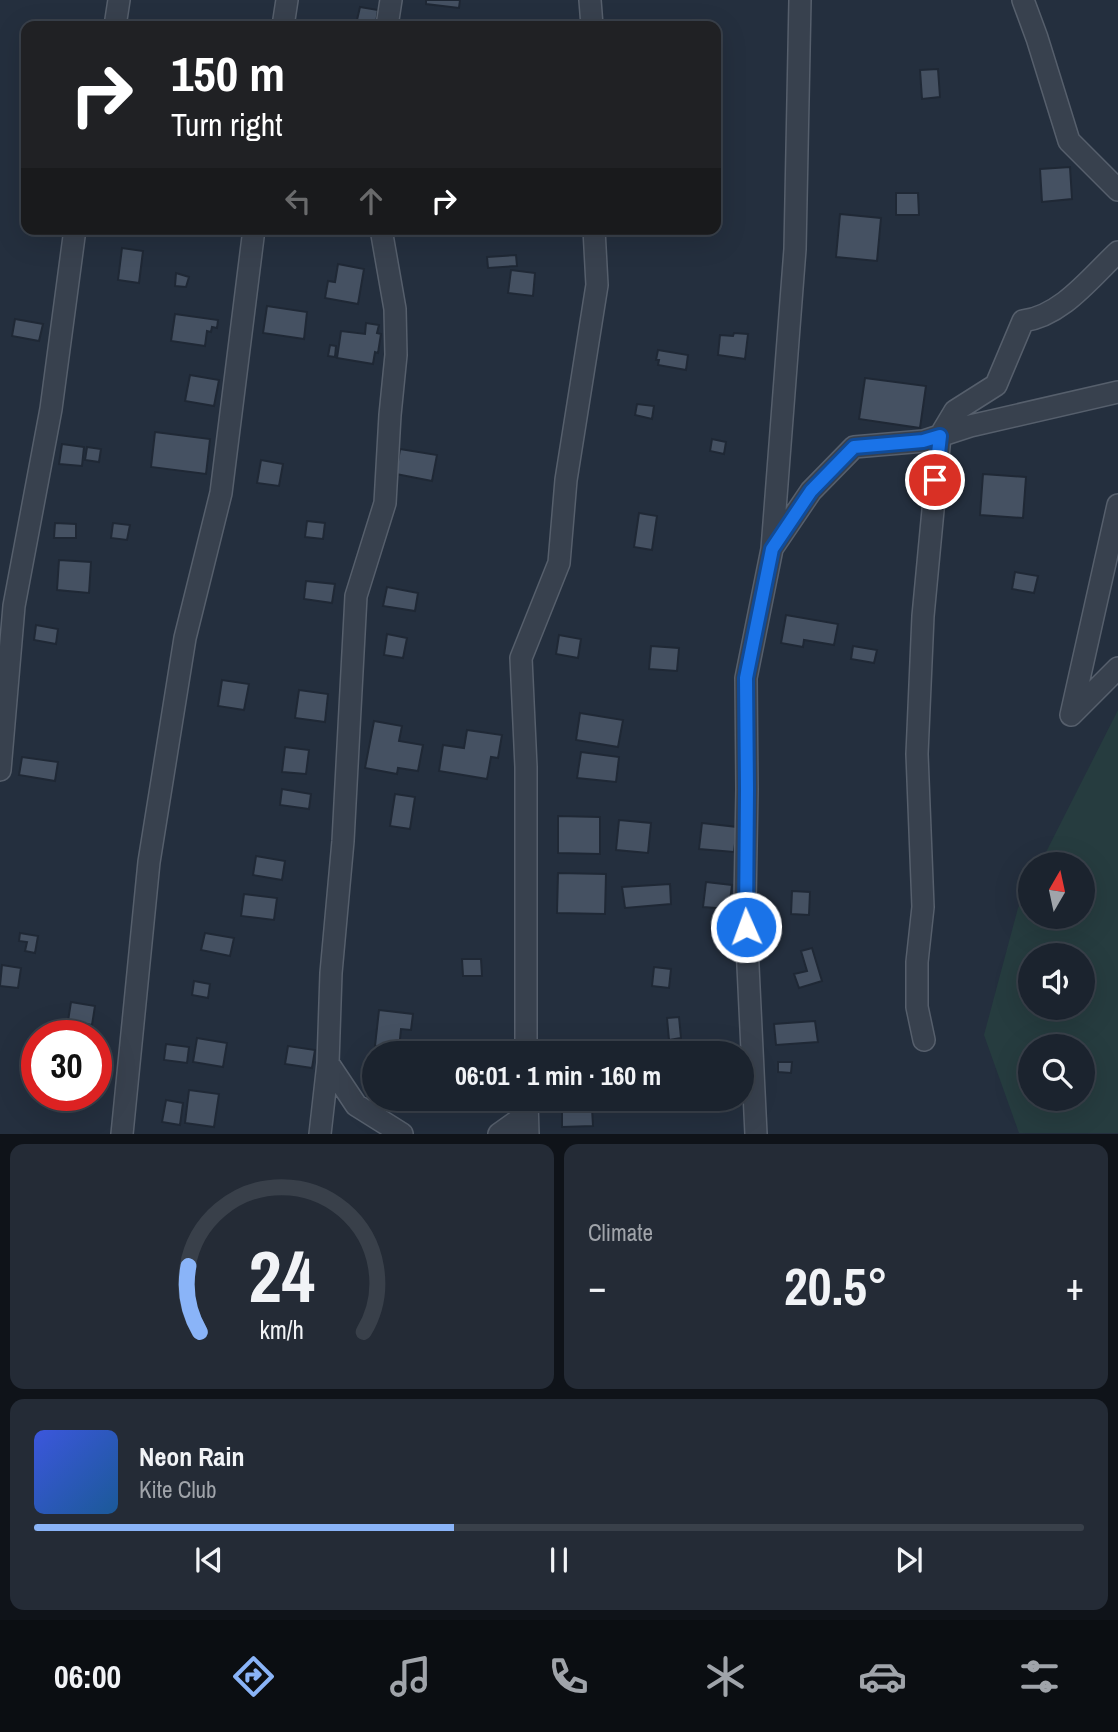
<!DOCTYPE html>
<html lang="en">
<head>
<meta charset="utf-8">
<style>
	:root { --surface:#1b232e; --page:#242b36; --text:#f1f3f6; --muted:#a0a4aa; --line:#39404a; --accent:#8ab4f8 }
	body { margin:0; font-family:"Archivo Narrow",sans-serif; background:var(--page); color:var(--text); height:100vh; display:flex; flex-direction:column; font-size:26px; white-space:nowrap }
	* { box-sizing:border-box; margin:0 }
	p { font-size:23px; color:var(--muted) }
	.icon { flex:none; width:38px; height:38px; fill:none; stroke:currentColor; stroke-width:2; stroke-linecap:round; stroke-linejoin:round }
	.map { position:relative; height:1134px; overflow:hidden }
	.drawer { display:flex; flex-direction:column; gap:10px; padding:10px; background:#0f1319; flex:1 }
	.drawer>* { flex:none }
	.banner { position:absolute; left:21px; top:21px; width:700px; height:214px; border-radius:14px; box-shadow:0 7px 28px #0002,0 0 0 2px var(--line); background:#202124; color:#fff; overflow:hidden }
	.needle { width:46px; rotate:9deg }
	.buttons { position:absolute; left:1018px; top:852px; display:grid; gap:14px }
	.buttons a { display:grid; place-items:center; width:77px; height:77px; border-radius:50%; background:var(--surface); box-shadow:0 7px 28px #0002,0 0 0 2px var(--line); font-size:35px }
	.speed { position:absolute; left:21px; top:1020px; display:flex; gap:14px; font-size:35px; font-weight:700; text-align:center }
	.speed>* { display:grid; place-content:center; width:91px; height:91px; border-radius:50%; background:var(--surface); box-shadow:0 7px 28px #0002,0 0 0 2px var(--line); line-height:1 }
	.speed .limit { border:10px solid #d22; background:#fff; color:#111 }
	.pin { position:absolute; display:grid; place-items:center; width:60px; height:60px; color:#fff; margin:-30px; border:4px solid #fff; border-radius:50%; box-shadow:0 2px 7px #0007 }
	.me { position:absolute; width:77px; margin:-38px; rotate:358deg; stroke-linejoin:round; filter:drop-shadow(0 0 5px #0008) }
	.turn { display:flex; align-items:center; gap:24px; height:147px; padding:0 35px; font-size:32px }
	.turn .icon { width:91px; height:91px; stroke-width:2.5 }
	.turn b { display:block; font-size:49px; line-height:60px }
	.lanes { display:flex; align-items:center; height:66px; padding:0 35px; background:#0003; justify-content:center; gap:35px; direction:ltr }
	.lanes .off { opacity:.35 }
	.big { font-size:52px; font-weight:800; line-height:1.1 }
	.drawer .widget { flex:1; display:flex; flex-direction:column; justify-content:center; gap:10px; min-width:0; padding:0 24px; border-radius:14px; background:var(--page) }
	.drawer .dial { align-items:center; gap:0 }
	.dial svg { height:182px; overflow:visible; fill:none; stroke:var(--line); stroke-width:7; stroke-linecap:round; text-anchor:middle }
	.dial text { fill:var(--text); stroke:none }
	.song { display:flex; align-items:center; gap:21px }
	.cover { width:84px; height:84px; border-radius:10px; background:linear-gradient(135deg,hsl(230 70% 55%),hsl(210 70% 35%)) }
	.played { height:7px; border-radius:4px; background:linear-gradient(90deg,var(--accent) 40%,var(--line) 40%) }
	.keys { display:flex; justify-content:space-around; direction:ltr }
	.heat { display:flex; justify-content:space-between; align-items:center; font-size:38px; direction:ltr }
	.drawer .tiles { flex:1; display:grid; gap:10px; grid-template-columns:1fr 1fr }
	.widget:last-child { grid-column:span 2 }
	.trip { position:absolute; left:362px; top:1041px; width:392px; height:70px; border-radius:35px; background:var(--surface); box-shadow:0 7px 28px #0002,0 0 0 2px var(--line); font-weight:800; line-height:70px; text-align:center }
	.dock { display:flex; height:112px; justify-content:space-around; align-items:center; background:#0b0e12; color:var(--muted) }
	.dock .icon { width:49px; height:49px }
	.dock .selected { color:var(--accent) }
	.dock b { font-size:32px; color:var(--text) }
	.map>svg:first-child { display:block }
</style>
</head>
<body>
<div class="map">
<svg width="1118" height="1134" viewBox="0 0 1118 1134">
	<rect width="100%" height="100%" fill="#242f3e"/>
	<path fill="#263c3f" fill-rule="evenodd" d="M 1118,710 L 1118,1133 L 1019,1133 L 984,1035 L 1018,908 L 1031,884 L 1031,917 L 1083,917 L 1083,864 L 1040,864 ZM 1031,956 L 1083,956 L 1083,1008 L 1031,1008 ZM 1031,1046 L 1083,1046 L 1083,1099 L 1031,1099 Z"/>
	<path fill="#455162" stroke="#1f2835" stroke-width="2" d="M 426,0 L 460,0 L 459,8 L 426,4 Z
		M 360,7 L 378,10 L 376,23 L 357,20 Z
		M 938,69 L 940,97 L 922,99 L 920,70 Z
		M 1070,167 L 1072,199 L 1042,202 L 1040,169 Z
		M 896,193 L 918,193 L 919,215 L 896,215 Z
		M 840,214 L 881,218 L 877,261 L 836,257 Z
		M 532,229 L 566,229 L 565,234 Z
		M 122,248 L 143,251 L 139,283 L 118,280 Z
		M 516,255 L 517,266 L 488,268 L 487,257 Z
		M 338,264 L 364,269 L 358,304 L 325,298 L 328,281 L 335,282 Z
		M 511,270 L 535,273 L 533,296 L 508,293 Z
		M 176,273 L 189,277 L 186,287 L 175,286 Z
		M 267,306 L 307,312 L 304,339 L 263,333 Z
		M 175,314 L 218,320 L 217,328 L 212,327 L 211,332 L 207,331 L 205,346 L 171,341 Z
		M 15,319 L 43,324 L 39,341 L 12,336 Z
		M 366,323 L 379,325 L 377,333 L 381,334 L 378,353 L 375,352 L 373,364 L 337,358 L 341,331 L 365,334 Z
		M 734,333 L 748,334 L 745,359 L 718,355 L 720,335 L 733,336 Z
		M 330,345 L 336,346 L 335,357 L 328,356 Z
		M 658,350 L 688,355 L 686,370 L 658,365 L 659,360 L 656,360 Z
		M 190,375 L 219,380 L 214,406 L 185,401 Z
		M 865,378 L 926,386 L 920,428 L 859,419 Z
		M 637,404 L 654,406 L 652,419 L 635,415 Z
		M 155,432 L 210,439 L 206,474 L 151,467 Z
		M 712,439 L 726,442 L 724,454 L 710,451 Z
		M 62,444 L 84,447 L 82,466 L 59,464 Z
		M 87,447 L 101,449 L 99,462 L 85,460 Z
		M 400,449 L 437,455 L 432,481 L 396,474 Z
		M 261,460 L 283,464 L 279,486 L 257,483 Z
		M 983,474 L 1026,477 L 1023,518 L 980,515 Z
		M 639,513 L 657,516 L 652,550 L 634,547 Z
		M 307,521 L 325,523 L 323,539 L 305,537 Z
		M 55,523 L 76,524 L 76,538 L 54,538 Z
		M 113,523 L 130,525 L 127,540 L 111,538 Z
		M 59,560 L 91,562 L 89,593 L 57,590 Z
		M 1015,572 L 1038,576 L 1034,593 L 1012,589 Z
		M 306,581 L 335,584 L 332,603 L 304,599 Z
		M 387,587 L 418,593 L 415,611 L 383,606 Z
		M 786,615 L 838,624 L 834,645 L 804,640 L 803,647 L 781,643 Z
		M 36,625 L 58,629 L 56,644 L 34,640 Z
		M 387,634 L 407,638 L 403,658 L 384,655 Z
		M 559,635 L 581,639 L 578,658 L 556,654 Z
		M 651,646 L 679,648 L 677,671 L 649,669 Z
		M 853,646 L 877,650 L 874,663 L 851,659 Z
		M 222,680 L 249,684 L 244,710 L 218,706 Z
		M 299,690 L 328,694 L 325,722 L 295,718 Z
		M 580,713 L 623,720 L 618,747 L 576,740 Z
		M 374,721 L 402,726 L 399,741 L 423,745 L 418,771 L 398,768 L 397,774 L 365,768 Z
		M 467,730 L 502,735 L 498,758 L 491,757 L 487,779 L 439,771 L 443,745 L 464,748 Z
		M 285,747 L 309,750 L 306,774 L 282,772 Z
		M 581,752 L 619,757 L 616,782 L 577,778 Z
		M 22,757 L 58,762 L 55,781 L 19,775 Z
		M 282,789 L 311,794 L 309,809 L 280,805 Z
		M 395,794 L 415,797 L 410,829 L 390,826 Z
		M 558,816 L 600,817 L 600,854 L 558,853 Z
		M 619,820 L 651,823 L 648,853 L 616,850 Z
		M 702,823 L 737,827 L 734,852 L 699,849 Z
		M 256,856 L 285,861 L 282,880 L 253,875 Z
		M 558,873 L 606,874 L 605,914 L 557,913 Z
		M 706,882 L 732,885 L 729,909 L 703,907 Z
		M 670,884 L 671,904 L 625,908 L 622,887 Z
		M 792,891 L 810,892 L 809,915 L 791,914 Z
		M 244,894 L 277,898 L 274,920 L 241,916 Z
		M 20,933 L 38,936 L 35,953 L 25,951 L 27,942 L 19,941 Z
		M 205,933 L 234,938 L 230,956 L 201,950 Z
		M 812,948 L 822,981 L 799,988 L 794,974 L 807,971 L 801,951 Z
		M 462,959 L 481,959 L 482,976 L 463,976 Z
		M 2,965 L 21,968 L 18,988 L 0,986 Z
		M 654,967 L 671,969 L 669,988 L 652,986 Z
		M 194,981 L 210,984 L 208,998 L 192,995 Z
		M 71,1002 L 95,1006 L 92,1025 L 68,1021 Z
		M 379,1010 L 413,1014 L 411,1030 L 401,1029 L 399,1049 L 375,1046 Z
		M 679,1017 L 681,1038 L 669,1040 L 667,1018 Z
		M 815,1021 L 818,1042 L 776,1045 L 774,1024 Z
		M 197,1038 L 227,1043 L 223,1067 L 193,1062 Z
		M 599,1041 L 625,1043 L 625,1054 L 598,1054 Z
		M 166,1044 L 189,1047 L 187,1063 L 164,1060 Z
		M 288,1046 L 315,1050 L 312,1068 L 285,1064 Z
		M 778,1062 L 792,1062 L 791,1073 L 778,1072 Z
		M 189,1090 L 219,1094 L 214,1127 L 185,1123 Z
		M 412,1099 L 445,1099 L 445,1108 L 412,1108 Z
		M 166,1100 L 183,1103 L 180,1125 L 162,1122 Z
		M 592,1108 L 593,1126 L 562,1127 L 562,1109 Z"/>
	<g fill="none" stroke-linecap="round" stroke-linejoin="round">
		<g stroke="#565f6c" stroke-width="24">
			<path id="minor" d="M 590,0 L 592,26
				M 1023,0 L 1037,38 L 1069,141 L 1118,190
				M 115,26 L 119,0
				M 283,26 L 287,0
				M 387,26 L 391,0
				M 1118,505 L 1071,715 L 1118,668
				M 773,547 L 811,491 L 854,447 L 924,441 L 970,426 L 1118,392
				M 0,770 L 14,606 L 51,409 L 75,229
				M 924,1040 L 917,1007 L 917,962 L 923,907 L 917,754 L 923,616 L 940,436 L 955,411 L 996,385 L 1023,321 C 1062,316 1091,277 1118,252
				M 526,1054 L 526,767 L 521,658 L 559,563 L 566,480 L 597,285 L 594,229
				M 328,1063 L 356,1105 L 402,1134
				M 527,1099 L 528,1134
				M 122,1134 L 149,862 L 185,638 L 221,493 L 254,229
				M 320,1134 L 328,1063 L 331,973 L 343,841 L 356,596 L 385,503 L 390,415 L 396,355 L 395,309 L 381,229
				M 499,1134 L 527,1114
				M 756,1134 L 745,903 L 747,789 L 746,678 L 772,549 L 795,249 L 800,0"/>
		</g>
		<use href="#minor" stroke="#38414e" stroke-width="21"/>
	</g>
	<g fill="none" stroke-linecap="round" stroke-linejoin="round">
		<g stroke="#114b97" stroke-width="18">
			<path id="route" d="M 746,927 L 747,789 L 746,678 L 772,549 L 811,491 L 854,447 L 923,441 L 940,436 L 935,480"/>
		</g>
		<use href="#route" stroke="#1a73e8" stroke-width="12"/>
	</g>
</svg>
<div class="buttons">
<a><svg class="needle" viewBox="-14 -14 28 28"><path d="M0-13l5 13h-10z" fill="#e53935"/><path d="M0 13l5-13h-10z" fill="#a0a4aa"/></svg></a>
<a><svg class="icon" aria-label="sound" viewBox="0 0 24 24"><path d="M4 9h4l5-4v14l-5-4H4zM17 9q2 3 0 6"/></svg></a>
<a><svg class="icon" aria-label="search" viewBox="0 0 24 24"><circle cx="10" cy="10" r="6"/><path d="M15 15l6 6"/></svg></a>
</div>
<div class="speed"><div class="limit">30</div></div>
<div class="pin" style="left:935px;top:480px;background:#d93025"><svg class="icon" aria-label="arrive" viewBox="0 0 24 24"><path d="M6 21V4h12l-3 4 3 4H6"/></svg></div>
<svg class="me" style="left:746px;top:927px" viewBox="-20 -20 40 40"><circle r="17" fill="#1a73e8" stroke="#fff" stroke-width="3"/><path d="M0-11L8 9 0 5-8 9z" fill="#fff"/></svg>
<div class="trip">06:01 · 1 min · 160 m</div>
<div class="banner">
<div class="turn"><svg class="icon" aria-label="right" viewBox="0 0 24 24"><path d="M7 20v-9h11M14 6l5 5-5 5"/></svg><div><b>150 m</b>Turn right</div></div>
<div class="lanes"><svg class="icon off" aria-label="left" viewBox="0 0 24 24"><path d="M17 20v-9H6M10 6l-5 5 5 5"/></svg><svg class="icon off" aria-label="ahead" viewBox="0 0 24 24"><path d="M12 20V5M6 11l6-6 6 6"/></svg><svg class="icon" aria-label="right" viewBox="0 0 24 24"><path d="M7 20v-9h11M14 6l5 5-5 5"/></svg></div>
</div>
</div>
<section class="drawer">
<div class="tiles">
<div class="widget dial"><svg viewBox="0 0 100 80">
<path d="M14 69A42 42 0 1 1 86 69"/>
<path d="M14 69A42 42 0 0 1 9 40" stroke="#8ab4f8"/>
<text x="50" y="56" font-size="32" font-weight="700">24</text>
<text x="50" y="72" font-size="11">km/h</text>
</svg></div>
<div class="widget"><p>Climate</p>
<div class="heat"><a>−</a><b class="big">20.5°</b><a>+</a></div>
</div>
<div class="widget">
<div class="song"><i class="cover"></i><div><b>Neon Rain</b><p>Kite Club</p></div></div>
<div class="played"></div>
<div class="keys"><svg class="icon" aria-label="previous" viewBox="0 0 24 24"><path d="M18 5L8 12l10 7zM5 5v14"/></svg><svg class="icon" aria-label="pause" viewBox="0 0 24 24"><path d="M8 5v14M16 5v14"/></svg><svg class="icon" aria-label="next" viewBox="0 0 24 24"><path d="M6 5l10 7-10 7zM19 5v14"/></svg></div>
</div>
</div>
</section>
<nav class="dock">
<b>06:00</b>
<svg class="icon selected" aria-label="directions" viewBox="0 0 24 24"><path d="M12 3l9 9-9 9-9-9zM9 14v-3h6M13 9l2 2-2 2"/></svg>
<svg class="icon" aria-label="music" viewBox="0 0 24 24"><path d="M9 18V5l10-2v13"/><circle cx="6" cy="18" r="3"/><circle cx="16" cy="16" r="3"/></svg>
<svg class="icon" aria-label="phone" viewBox="0 0 24 24"><path d="M5 4h4l2 5-3 2q2 4 5 5l2-3 5 2v4C11 20 4 13 5 4z"/></svg>
<svg class="icon" aria-label="climate" viewBox="0 0 24 24"><path d="M12 3v18M4 7l16 10M4 17L20 7"/></svg>
<svg class="icon" aria-label="car" viewBox="0 0 24 24"><path d="M5 17H2v-5l4-1 3-4h7l3 4 3 1v5h-3M9 17h6M6 11h13"/><circle cx="7" cy="17" r="2"/><circle cx="17" cy="17" r="2"/></svg>
<svg class="icon" aria-label="filters" viewBox="0 0 24 24"><path d="M4 7h16M4 17h16"/><circle cx="9" cy="7" r="2"/><circle cx="15" cy="17" r="2"/></svg>
</nav>
</body>
</html>
